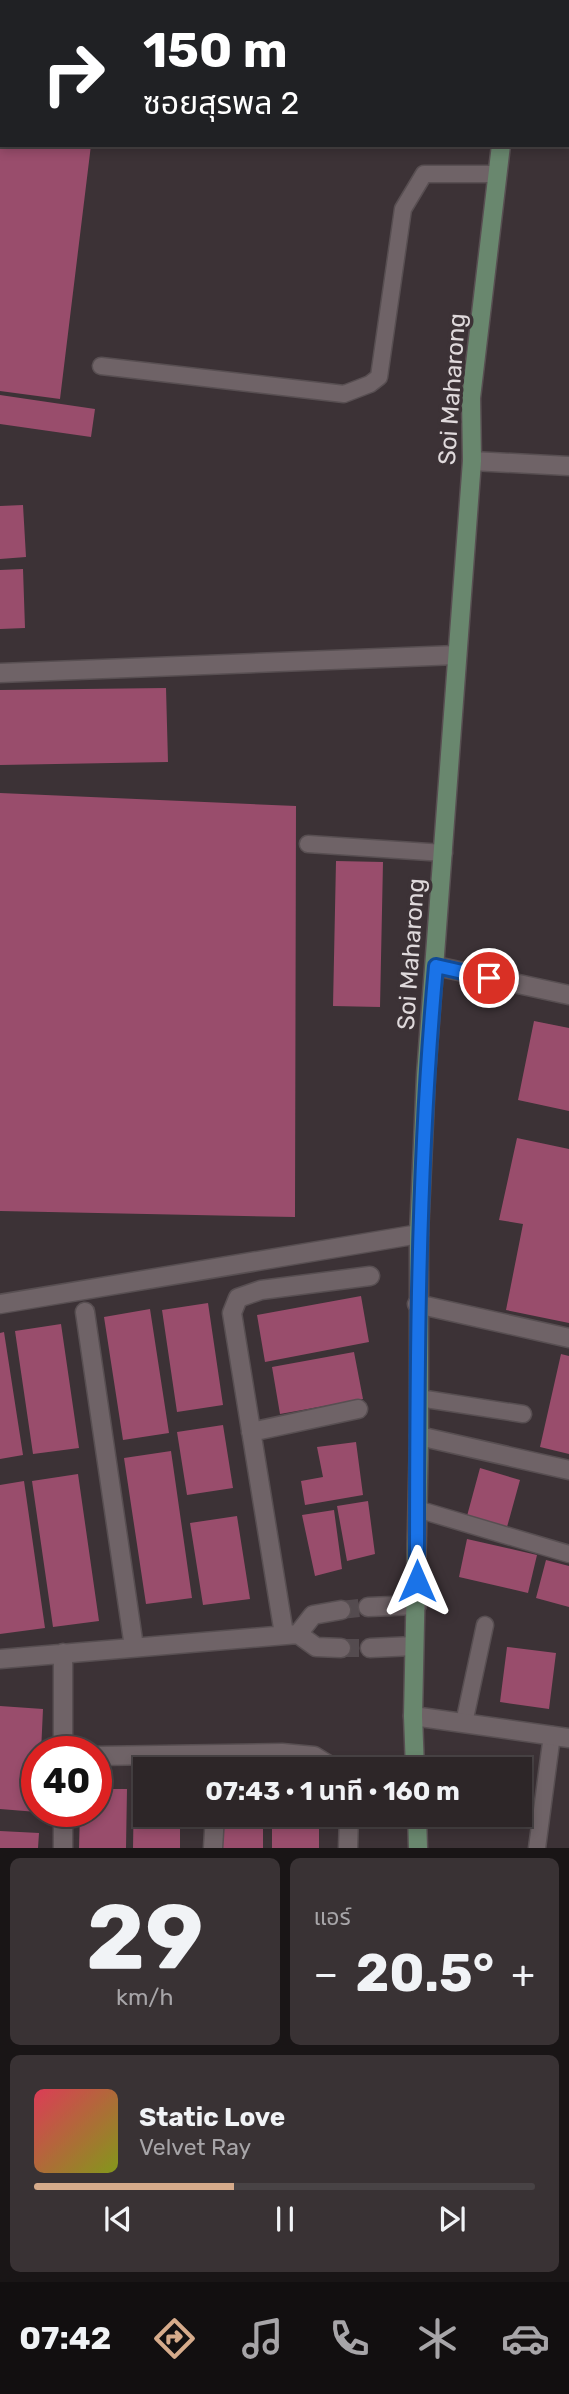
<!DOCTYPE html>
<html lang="th">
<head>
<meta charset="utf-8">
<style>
	:root { --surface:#2d2628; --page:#393234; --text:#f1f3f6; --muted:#a7a5a8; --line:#484345; --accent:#d6ab8b }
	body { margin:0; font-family:Rubik,"Noto Sans Thai",sans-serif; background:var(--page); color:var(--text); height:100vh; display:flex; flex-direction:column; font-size:26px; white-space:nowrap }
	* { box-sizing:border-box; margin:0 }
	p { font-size:23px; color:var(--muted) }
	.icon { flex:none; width:38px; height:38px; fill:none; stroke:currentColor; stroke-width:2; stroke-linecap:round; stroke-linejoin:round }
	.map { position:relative; height:1848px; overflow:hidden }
	.drawer { display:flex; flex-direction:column; gap:10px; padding:10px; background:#191516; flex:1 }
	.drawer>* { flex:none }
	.banner { position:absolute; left:0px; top:0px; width:570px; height:147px; box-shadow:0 4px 10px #0003,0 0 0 2px var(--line); background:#202124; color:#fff; overflow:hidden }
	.speed { position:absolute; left:21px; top:1736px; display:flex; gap:14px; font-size:35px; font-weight:700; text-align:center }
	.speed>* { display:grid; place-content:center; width:91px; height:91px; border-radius:50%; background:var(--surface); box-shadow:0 4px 10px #0003,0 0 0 2px var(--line); line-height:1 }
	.speed .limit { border:10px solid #d22; background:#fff; color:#111 }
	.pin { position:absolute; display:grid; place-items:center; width:60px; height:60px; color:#fff; margin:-30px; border:4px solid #fff; border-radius:50%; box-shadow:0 2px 7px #0007 }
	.me { position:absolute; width:77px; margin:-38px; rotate:0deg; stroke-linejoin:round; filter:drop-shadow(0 0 5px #0008) }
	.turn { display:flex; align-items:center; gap:24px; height:147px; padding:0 28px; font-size:32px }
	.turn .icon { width:91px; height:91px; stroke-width:2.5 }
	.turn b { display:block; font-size:49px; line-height:60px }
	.big { font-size:52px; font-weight:700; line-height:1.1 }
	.drawer .card { flex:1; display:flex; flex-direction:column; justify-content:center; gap:10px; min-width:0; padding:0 24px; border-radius:10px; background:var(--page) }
	.drawer .dial { align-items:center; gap:0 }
	.dial b { font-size:91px; line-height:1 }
	.song { display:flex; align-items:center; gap:21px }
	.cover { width:84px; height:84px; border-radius:10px; background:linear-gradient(135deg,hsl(350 70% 55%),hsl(70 70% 35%)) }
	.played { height:7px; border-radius:4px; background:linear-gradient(90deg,var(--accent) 40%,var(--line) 40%) }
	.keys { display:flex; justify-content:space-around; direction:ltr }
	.heat { display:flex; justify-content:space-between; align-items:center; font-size:38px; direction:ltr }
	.drawer .tiles { flex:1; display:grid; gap:10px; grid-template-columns:1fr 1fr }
	.card:last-child { grid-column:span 2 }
	.trip { position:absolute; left:133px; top:1757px; width:399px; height:70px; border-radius:0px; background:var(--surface); box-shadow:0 4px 10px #0003,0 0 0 2px var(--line); font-weight:700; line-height:70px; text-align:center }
	.tabs { display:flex; height:112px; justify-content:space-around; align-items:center; background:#120f10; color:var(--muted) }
	.tabs .icon { width:49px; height:49px }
	.tabs .on { color:var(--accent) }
	.tabs b { font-size:32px; color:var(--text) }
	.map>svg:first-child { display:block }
</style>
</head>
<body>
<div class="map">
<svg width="569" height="1848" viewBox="0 0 569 1848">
	<rect width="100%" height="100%" fill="#3c3236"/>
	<path fill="#994d6c" d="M 0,145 L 91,145 L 60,399 L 0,391 Z
		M 0,395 L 95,409 L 91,437 L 0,424 Z
		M 23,505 L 26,557 L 0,559 L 0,506 Z
		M 23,569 L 25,628 L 0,629 L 0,570 Z
		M 166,688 L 168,762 L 0,765 L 0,690 Z
		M 0,793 L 296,806 L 295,1217 L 0,1211 Z
		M 336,861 L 383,862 L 380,1007 L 333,1006 Z
		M 534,1021 L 569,1028 L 569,1111 L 518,1100 Z
		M 517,1138 L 569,1149 L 569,1323 L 506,1310 L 523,1224 L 499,1220 Z
		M 361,1296 L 369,1342 L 265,1362 L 257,1315 Z
		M 208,1303 L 223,1405 L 177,1412 L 162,1310 Z
		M 150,1309 L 169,1433 L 123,1440 L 104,1317 Z
		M 61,1324 L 79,1448 L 33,1454 L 15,1331 Z
		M 4,1332 L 23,1455 L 0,1459 L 0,1333 Z
		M 354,1352 L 363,1399 L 280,1414 L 272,1367 Z
		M 561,1354 L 569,1356 L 569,1454 L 540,1447 Z
		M 223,1425 L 233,1488 L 187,1495 L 177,1432 Z
		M 356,1442 L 363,1495 L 305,1505 L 301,1481 L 323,1477 L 317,1447 Z
		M 171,1451 L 192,1598 L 146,1604 L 124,1458 Z
		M 480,1468 L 520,1480 L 507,1527 L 467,1516 Z
		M 78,1474 L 99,1621 L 53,1627 L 32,1481 Z
		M 24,1481 L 45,1628 L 0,1634 L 0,1485 Z
		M 368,1501 L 375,1554 L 347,1561 L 337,1506 Z
		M 334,1510 L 342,1569 L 315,1576 L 302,1515 Z
		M 237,1516 L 250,1599 L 203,1605 L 190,1523 Z
		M 467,1539 L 537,1555 L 528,1593 L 459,1577 Z
		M 546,1560 L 569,1566 L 569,1607 L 536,1598 Z
		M 507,1647 L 556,1653 L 549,1709 L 500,1702 Z
		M 0,1706 L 43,1709 L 41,1752 L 37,1752 L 37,1812 L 0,1809 Z
		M 96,1789 L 127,1789 L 126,1848 L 79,1848 L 80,1811 L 96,1811 Z
		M 134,1790 L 145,1790 L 145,1815 L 180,1815 L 180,1848 L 133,1848 Z
		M 217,1815 L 263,1815 L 263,1848 L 216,1848 Z
		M 272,1815 L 319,1815 L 319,1848 L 272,1848 Z
		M 0,1831 L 39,1833 L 38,1848 L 0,1848 Z"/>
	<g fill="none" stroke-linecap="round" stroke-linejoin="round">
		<path stroke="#544b4f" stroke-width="18" stroke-dasharray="18 9" stroke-linecap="butt" d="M 341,1610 L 368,1607
			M 341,1648 L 370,1648"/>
		<g stroke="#584f52" stroke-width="19">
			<path id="lane" d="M 101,366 L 344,394 L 370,384 L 379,377 L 403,209 L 424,174 L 498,174
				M 308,844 L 444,853
				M 419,1398 L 523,1414
				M 417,1509 L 569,1554
				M 464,1723 L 485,1625
				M 537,1848 L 552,1735"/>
		</g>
		<g stroke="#584f52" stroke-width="21">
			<path id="street" d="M 472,461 L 569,466
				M 0,673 L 457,655
				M 436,966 L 569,995
				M 0,1304 L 419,1234
				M 417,1304 L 569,1338
				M 85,1312 L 134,1647
				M 251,1432 L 358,1409
				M 419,1436 L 569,1470
				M 368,1607 L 417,1605
				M 284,1634 L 232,1313 L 238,1298 L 261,1290 L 370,1276
				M 298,1634 L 313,1615 L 341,1610
				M 370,1648 L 414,1646
				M 63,1653 L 63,1752
				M 0,1659 L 298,1634 L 316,1647 L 341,1648
				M 413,1716 L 569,1738
				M 96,1756 L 282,1753 L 314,1756 L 335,1769
				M 63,1811 L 63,1848
				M 213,1848 L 215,1815
				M 348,1848 L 349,1815"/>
		</g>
		<g stroke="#584f52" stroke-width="21">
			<path id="secondary" d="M 518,2 L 519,0
				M 415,1769 L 413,1716 L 419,1436 L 419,1234 L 426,1075 L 472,461 L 471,398 L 501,145
				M 417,1815 L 418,1848"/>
		</g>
		<use href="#lane" stroke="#6f6367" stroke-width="16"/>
		<use href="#street" stroke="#6f6367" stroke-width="18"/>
		<use href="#secondary" stroke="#69876e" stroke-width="18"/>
	</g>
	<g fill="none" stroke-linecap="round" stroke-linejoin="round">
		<g stroke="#114b97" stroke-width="18">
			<path id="route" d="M 417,1581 C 417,1376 417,1171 436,966 L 489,978"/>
		</g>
		<use href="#route" stroke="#1a73e8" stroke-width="12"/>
	</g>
	<g text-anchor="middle" stroke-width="7" stroke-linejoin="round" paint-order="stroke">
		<g font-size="24" fill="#dfd9db" stroke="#3c3236">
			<text transform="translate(452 389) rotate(-86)" y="8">Soi Maharong</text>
			<text transform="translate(411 954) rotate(-86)" y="8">Soi Maharong</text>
		</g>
	</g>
</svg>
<div class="speed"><div class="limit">40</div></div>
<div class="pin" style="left:489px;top:978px;background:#d93025"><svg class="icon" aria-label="arrive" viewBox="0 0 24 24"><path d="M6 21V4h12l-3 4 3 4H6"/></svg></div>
<svg class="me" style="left:417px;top:1581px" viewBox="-20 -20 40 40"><path d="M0-17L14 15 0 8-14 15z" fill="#1a73e8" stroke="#fff" stroke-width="4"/></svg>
<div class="trip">07:43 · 1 นาที · 160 m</div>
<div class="banner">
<div class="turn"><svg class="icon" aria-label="right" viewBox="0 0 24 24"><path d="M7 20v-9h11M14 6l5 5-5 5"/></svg><div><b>150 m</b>ซอยสุรพล 2</div></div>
</div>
</div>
<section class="drawer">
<div class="tiles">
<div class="card dial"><b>29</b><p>km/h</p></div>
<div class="card"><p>แอร์</p>
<div class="heat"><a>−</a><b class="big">20.5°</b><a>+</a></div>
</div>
<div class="card">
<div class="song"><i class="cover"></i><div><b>Static Love</b><p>Velvet Ray</p></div></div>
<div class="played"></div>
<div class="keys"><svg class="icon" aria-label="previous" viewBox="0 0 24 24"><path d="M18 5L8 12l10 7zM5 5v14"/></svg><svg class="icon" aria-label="pause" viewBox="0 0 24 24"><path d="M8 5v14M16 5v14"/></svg><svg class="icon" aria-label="next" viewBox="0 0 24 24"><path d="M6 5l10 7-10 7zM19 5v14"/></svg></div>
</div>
</div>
</section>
<nav class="tabs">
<b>07:42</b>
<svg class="icon on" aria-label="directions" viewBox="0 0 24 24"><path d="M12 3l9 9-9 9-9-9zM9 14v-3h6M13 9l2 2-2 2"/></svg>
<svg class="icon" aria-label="music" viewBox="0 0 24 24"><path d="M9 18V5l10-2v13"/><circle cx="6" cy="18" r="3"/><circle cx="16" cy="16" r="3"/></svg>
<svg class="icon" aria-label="phone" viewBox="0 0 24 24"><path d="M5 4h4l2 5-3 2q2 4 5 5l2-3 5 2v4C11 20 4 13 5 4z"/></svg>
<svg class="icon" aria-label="climate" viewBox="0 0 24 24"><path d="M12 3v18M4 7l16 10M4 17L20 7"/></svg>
<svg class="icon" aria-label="car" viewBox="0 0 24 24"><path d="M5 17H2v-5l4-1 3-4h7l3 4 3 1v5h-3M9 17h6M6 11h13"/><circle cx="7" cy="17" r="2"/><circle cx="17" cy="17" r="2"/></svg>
</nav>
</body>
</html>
